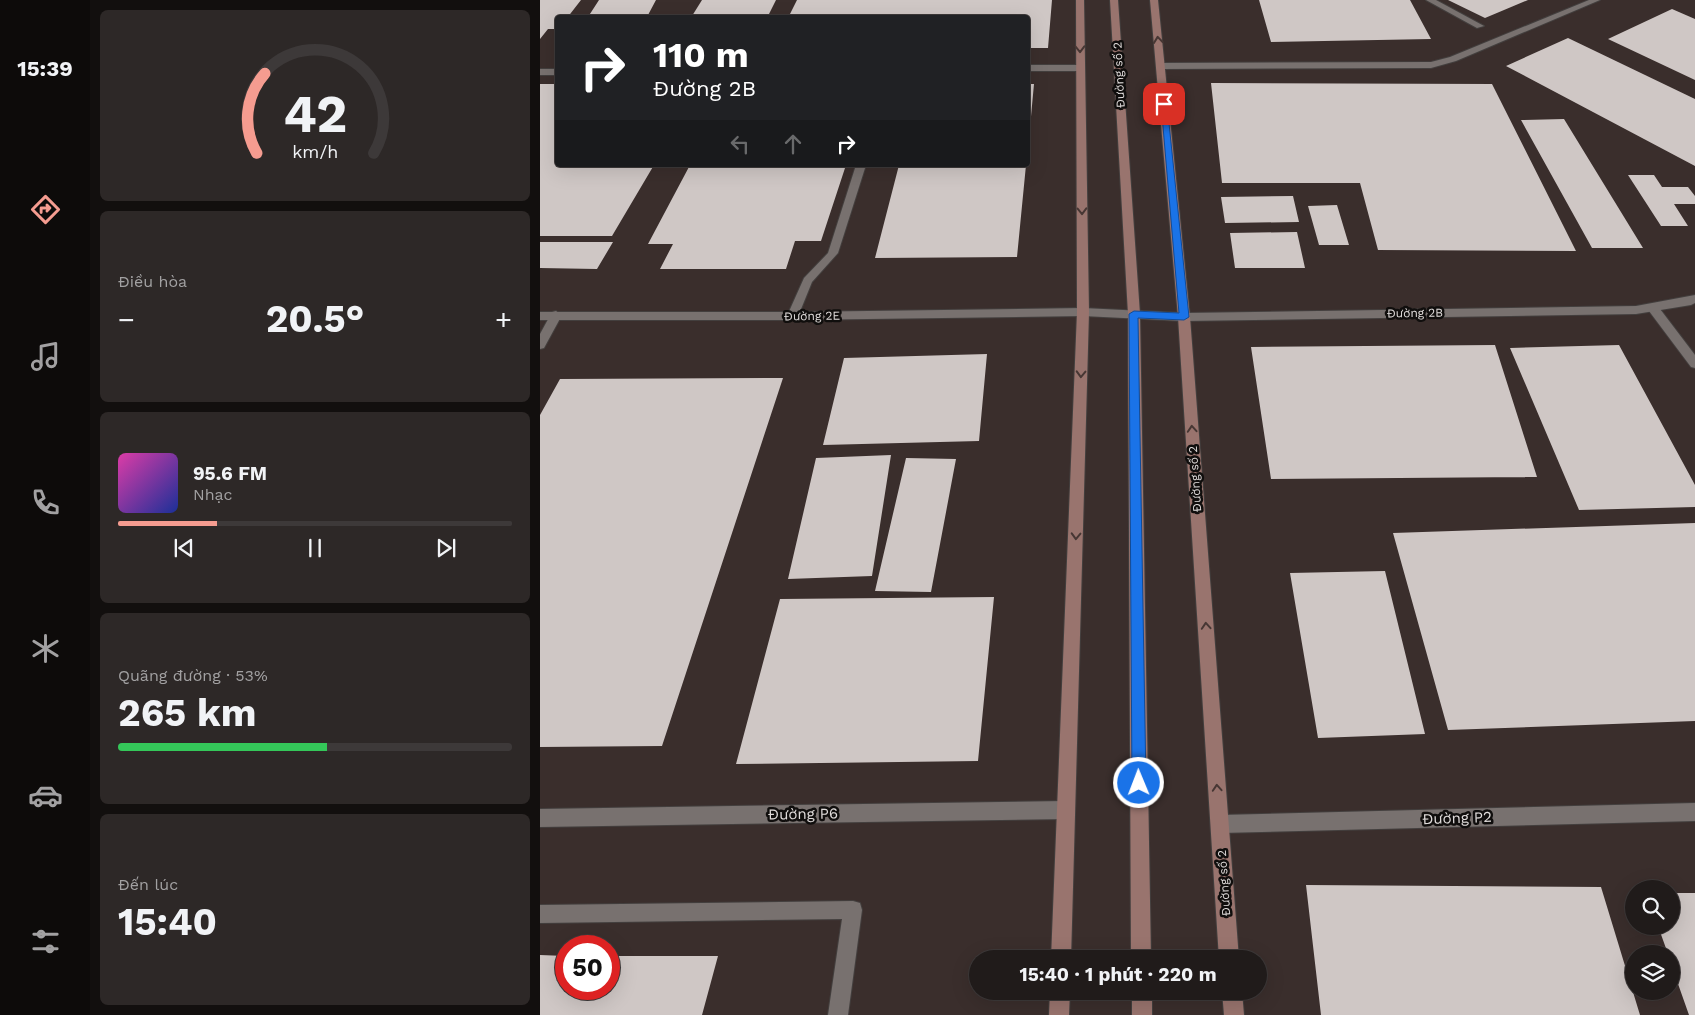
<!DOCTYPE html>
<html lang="vi">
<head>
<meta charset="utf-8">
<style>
	:root { --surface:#201b1a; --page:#2d2827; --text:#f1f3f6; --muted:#a2a1a2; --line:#3d3939; --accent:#f59c90 }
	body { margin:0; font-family:"Work Sans",sans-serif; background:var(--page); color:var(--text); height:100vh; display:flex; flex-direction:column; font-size:19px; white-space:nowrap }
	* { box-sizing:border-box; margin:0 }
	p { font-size:16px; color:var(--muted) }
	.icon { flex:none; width:28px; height:28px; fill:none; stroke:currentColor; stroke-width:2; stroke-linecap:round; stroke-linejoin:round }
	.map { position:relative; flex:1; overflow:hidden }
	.drawer { display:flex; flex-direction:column; gap:10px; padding:10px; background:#120f0e; width:450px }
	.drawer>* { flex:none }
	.top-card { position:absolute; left:15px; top:15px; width:475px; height:152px; border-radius:5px; box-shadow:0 5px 20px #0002,0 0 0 1px var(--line); background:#202124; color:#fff; overflow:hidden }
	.tools { position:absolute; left:1085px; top:880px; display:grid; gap:10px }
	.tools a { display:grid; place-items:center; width:55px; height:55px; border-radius:50%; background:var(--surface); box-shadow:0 5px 20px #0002,0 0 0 1px var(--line); font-size:25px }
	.speed { position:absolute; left:15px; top:935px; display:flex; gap:10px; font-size:25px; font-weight:700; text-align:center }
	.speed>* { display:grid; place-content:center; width:65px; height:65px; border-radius:50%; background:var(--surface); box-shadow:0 5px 20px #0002,0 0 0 1px var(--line); line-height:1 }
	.speed .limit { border:8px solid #d22; background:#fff; color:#111 }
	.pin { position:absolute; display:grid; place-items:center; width:42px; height:42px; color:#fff; margin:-21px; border-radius:10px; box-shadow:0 2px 8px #0006 }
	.me { position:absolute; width:55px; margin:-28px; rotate:359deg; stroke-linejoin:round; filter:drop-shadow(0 0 4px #0008) }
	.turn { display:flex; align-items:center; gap:18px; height:105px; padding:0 15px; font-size:22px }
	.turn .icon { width:65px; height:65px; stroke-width:2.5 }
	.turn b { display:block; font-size:35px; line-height:42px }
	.lanes { display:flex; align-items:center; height:48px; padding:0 15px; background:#0003; justify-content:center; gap:25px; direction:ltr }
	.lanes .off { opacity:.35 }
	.big { font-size:38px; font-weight:700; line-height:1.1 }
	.drawer .widget { flex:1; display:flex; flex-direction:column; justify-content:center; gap:8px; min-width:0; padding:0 18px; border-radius:8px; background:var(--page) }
	.drawer .dial { align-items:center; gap:0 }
	.dial svg { height:130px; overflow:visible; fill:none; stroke:var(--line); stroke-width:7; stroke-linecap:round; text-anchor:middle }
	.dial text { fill:var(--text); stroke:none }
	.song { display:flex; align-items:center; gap:15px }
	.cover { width:60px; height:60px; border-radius:8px; background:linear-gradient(135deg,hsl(320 70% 55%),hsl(230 70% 35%)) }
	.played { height:5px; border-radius:2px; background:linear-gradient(90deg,var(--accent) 25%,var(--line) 25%) }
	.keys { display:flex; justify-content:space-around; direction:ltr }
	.heat { display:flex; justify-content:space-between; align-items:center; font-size:28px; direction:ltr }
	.charge { height:8px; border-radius:4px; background:linear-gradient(90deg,#34c759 53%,var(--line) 0) }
	.trip { position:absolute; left:429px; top:950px; width:298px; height:50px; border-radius:25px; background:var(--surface); box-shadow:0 5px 20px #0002,0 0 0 1px var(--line); font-weight:700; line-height:50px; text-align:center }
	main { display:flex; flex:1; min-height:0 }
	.tabs { display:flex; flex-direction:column; width:90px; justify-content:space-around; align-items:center; background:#0d0b0a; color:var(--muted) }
	.tabs .icon { width:35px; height:35px }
	.tabs .selected { color:var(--accent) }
	.tabs b { font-size:22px; color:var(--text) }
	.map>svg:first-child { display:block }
</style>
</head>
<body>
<main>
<nav class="tabs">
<b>15:39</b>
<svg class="icon selected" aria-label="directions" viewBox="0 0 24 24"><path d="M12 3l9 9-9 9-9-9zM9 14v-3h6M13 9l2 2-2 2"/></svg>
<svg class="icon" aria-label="music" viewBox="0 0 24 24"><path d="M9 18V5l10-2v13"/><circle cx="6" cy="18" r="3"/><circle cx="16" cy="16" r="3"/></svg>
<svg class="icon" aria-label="phone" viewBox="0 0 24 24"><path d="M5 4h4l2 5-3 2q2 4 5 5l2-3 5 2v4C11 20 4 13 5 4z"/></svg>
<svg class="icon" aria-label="climate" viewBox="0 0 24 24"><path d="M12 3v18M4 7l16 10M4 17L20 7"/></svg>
<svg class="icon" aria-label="car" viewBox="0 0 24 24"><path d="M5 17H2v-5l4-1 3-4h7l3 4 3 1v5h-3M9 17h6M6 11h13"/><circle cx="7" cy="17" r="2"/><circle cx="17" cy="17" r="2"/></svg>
<svg class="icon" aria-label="filters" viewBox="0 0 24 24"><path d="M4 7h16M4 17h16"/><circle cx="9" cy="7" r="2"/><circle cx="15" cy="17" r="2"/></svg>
</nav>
<section class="drawer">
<div class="widget dial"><svg viewBox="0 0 100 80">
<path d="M14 69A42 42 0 1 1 86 69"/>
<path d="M14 69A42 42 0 0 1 19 20" stroke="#f59c90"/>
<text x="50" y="56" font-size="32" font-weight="700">42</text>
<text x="50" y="72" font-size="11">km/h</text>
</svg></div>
<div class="widget"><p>Điều hòa</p>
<div class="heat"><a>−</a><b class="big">20.5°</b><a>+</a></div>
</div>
<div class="widget">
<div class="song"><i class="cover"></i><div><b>95.6 FM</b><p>Nhạc</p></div></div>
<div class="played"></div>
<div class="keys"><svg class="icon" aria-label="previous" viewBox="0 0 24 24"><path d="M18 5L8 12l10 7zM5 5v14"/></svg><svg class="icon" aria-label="pause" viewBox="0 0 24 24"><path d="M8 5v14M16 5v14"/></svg><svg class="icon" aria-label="next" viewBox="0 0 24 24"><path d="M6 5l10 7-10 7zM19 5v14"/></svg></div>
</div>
<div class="widget"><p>Quãng đường · 53%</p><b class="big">265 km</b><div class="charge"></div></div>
<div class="widget"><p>Đến lúc</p><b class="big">15:40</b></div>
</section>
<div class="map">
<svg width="1155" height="1015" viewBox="0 0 1155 1015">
	<rect width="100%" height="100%" fill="#2a2423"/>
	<path fill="#3a2e2c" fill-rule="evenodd" d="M 0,0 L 1155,0 L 1155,1015 L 0,1015 ZM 18,18 L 488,18 L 488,165 L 18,165 ZM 1094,889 L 1131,889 L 1131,926 L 1094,926 ZM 26,946 L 69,946 L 69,989 L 26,989 ZM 1094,954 L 1131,954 L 1131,991 L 1094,991 ZM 438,959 L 718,959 L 718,991 L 438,991 Z"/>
	<path fill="#cfc7c5" d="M 0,0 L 41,0 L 27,18 L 18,18 L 18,29 L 8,29 L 0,39 Z
		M 59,0 L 116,0 L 108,15 L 48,17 Z
		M 162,0 L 236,0 L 228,16 L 152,16 Z
		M 257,0 L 512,0 L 508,48 L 488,48 L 488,18 L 248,18 Z
		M 719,0 L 870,0 L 891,39 L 731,42 Z
		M 908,0 L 988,0 L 945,18 Z
		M 1132,9 L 1155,19 L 1155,80 L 1068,39 Z
		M 1028,38 L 1155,99 L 1155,166 L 966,66 Z
		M 671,83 L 952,84 L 1036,251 L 838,250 L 820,183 L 682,183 Z
		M 0,84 L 18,84 L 18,165 L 114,165 L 72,236 L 0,236 Z
		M 488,84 L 494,84 L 489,138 L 488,138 Z
		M 1024,119 L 1103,248 L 1052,248 L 981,120 Z
		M 150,165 L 306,165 L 281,241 L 255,241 L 246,269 L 120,269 L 133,244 L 108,244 Z
		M 359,165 L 486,165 L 477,257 L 335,258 Z
		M 1088,175 L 1114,175 L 1122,187 L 1148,187 L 1155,196 L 1155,204 L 1134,204 L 1148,226 L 1121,226 Z
		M 753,196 L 759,222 L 685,223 L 681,197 Z
		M 797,205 L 809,245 L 779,245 L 768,206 Z
		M 757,232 L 765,268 L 695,268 L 690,233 Z
		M 0,242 L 73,242 L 57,269 L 0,268 Z
		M 955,345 L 997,477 L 731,479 L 711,347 Z
		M 1079,345 L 1155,485 L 1155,507 L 1039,510 L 970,348 Z
		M 447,354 L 439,441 L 283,445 L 304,358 Z
		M 243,378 L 122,746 L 0,747 L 0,415 L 20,379 Z
		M 351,455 L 332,576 L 248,579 L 276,458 Z
		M 366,458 L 416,459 L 391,592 L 335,591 Z
		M 1155,523 L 1155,721 L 908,730 L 853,533 Z
		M 845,571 L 885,734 L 778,738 L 750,573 Z
		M 454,597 L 438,761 L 196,764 L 240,599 Z
		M 766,885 L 1061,887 L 1100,1015 L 781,1015 Z
		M 1131,893 L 1155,893 L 1155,1015 L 1149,1015 L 1131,964 L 1131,954 L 1128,954 L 1118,926 L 1131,926 Z
		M 0,955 L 26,956 L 26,989 L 69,989 L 69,956 L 178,956 L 162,1015 L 0,1015 Z"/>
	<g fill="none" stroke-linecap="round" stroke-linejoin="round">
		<g stroke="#433f3e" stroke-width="2">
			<path id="service" d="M 886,0 L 896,0 L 944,26 L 937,28 Z
				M 316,165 L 326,165 L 298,253 L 272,282 L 257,319 L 249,319 L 247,316 L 264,278 L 288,253 Z
				M 1113,304 L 1117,305 L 1155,355 L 1155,368 L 1151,367 L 1109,311 L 1107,308 L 1109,305 Z
				M 16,311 L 22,315 L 4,348 L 0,349 L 0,334 L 12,312 Z
				M 313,901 L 320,903 L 322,910 L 308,1015 L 288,1015 L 302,919 L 0,923 L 0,905 Z"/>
		</g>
		<g stroke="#433f3e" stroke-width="2">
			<path id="minor" d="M 1049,0 L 1060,0 L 916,61 L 891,68 L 620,69 L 616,66 L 620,63 L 891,62 L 910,57 Z
				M 488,65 L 540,65 L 544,68 L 540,71 L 488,71 Z
				M 0,69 L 18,69 L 18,75 L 0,75 Z
				M 1155,295 L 1155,303 L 1151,305 L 1096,314 L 644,321 L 543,316 L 253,320 L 0,320 L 0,312 L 253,312 L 543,308 L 644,313 L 1096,306 Z
				M 526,801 L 532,804 L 535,810 L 532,816 L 526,819 L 0,827 L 0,809 Z
				M 1155,803 L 1155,821 L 680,833 L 674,830 L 671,824 L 674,818 L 680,815 Z"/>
		</g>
		<g stroke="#433f3e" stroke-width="2">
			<path id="secondary" d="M 536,0 L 544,0 L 549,312 L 531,959 L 511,959 L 537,312 Z
				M 570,0 L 578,0 L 600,314 L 611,959 L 591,959 L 588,314 Z
				M 610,0 L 618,0 L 650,317 L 699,959 L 679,959 L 638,317 Z
				M 510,991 L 530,991 L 529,1015 L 509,1015 Z
				M 592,991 L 612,991 L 612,1015 L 592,1015 Z
				M 682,991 L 702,991 L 704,1015 L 684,1015 Z"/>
		</g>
		<use href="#service" fill="#78716f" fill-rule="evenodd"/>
		<use href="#minor" fill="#78716f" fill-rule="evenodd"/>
		<use href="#secondary" fill="#99746e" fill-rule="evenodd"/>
	</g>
	<defs><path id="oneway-chevron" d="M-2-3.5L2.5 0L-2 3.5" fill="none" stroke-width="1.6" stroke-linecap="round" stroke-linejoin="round" transform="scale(1.25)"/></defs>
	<g stroke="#473734">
		<use href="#oneway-chevron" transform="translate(618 40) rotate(-96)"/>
		<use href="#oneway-chevron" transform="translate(540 49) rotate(89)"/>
		<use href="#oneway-chevron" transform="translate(542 211) rotate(89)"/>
		<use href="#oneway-chevron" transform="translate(541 374) rotate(92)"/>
		<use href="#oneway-chevron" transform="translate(652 429) rotate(-94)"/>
		<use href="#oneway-chevron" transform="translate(536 536) rotate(92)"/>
		<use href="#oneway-chevron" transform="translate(666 626) rotate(-94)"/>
		<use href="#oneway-chevron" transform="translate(677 788) rotate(-94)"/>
	</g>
	<path fill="#1a73e8" stroke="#114b97" d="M 621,103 L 627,104 L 649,317 L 644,320 L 598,318 L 606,783 L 604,788 L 599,790 L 594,788 L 592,783 L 589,314 L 594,311 L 639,313 Z"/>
	<g text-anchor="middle" stroke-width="5" stroke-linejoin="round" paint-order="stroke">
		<g font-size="12" fill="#e0dcdb" stroke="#100e0d">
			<text transform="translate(579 75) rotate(-93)" y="4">Đường số 2</text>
			<text transform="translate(875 313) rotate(-1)" y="4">Đường 2B</text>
			<text transform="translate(272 316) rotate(-1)" y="4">Đường 2E</text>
			<text transform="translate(655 479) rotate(-94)" y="4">Đường số 2</text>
			<text transform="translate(684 883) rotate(-94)" y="4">Đường số 2</text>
		</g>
		<g font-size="15" fill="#e0dcdb" stroke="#100e0d">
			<text transform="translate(263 814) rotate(-1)" y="5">Đường P6</text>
			<text transform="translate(917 818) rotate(-2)" y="5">Đường P2</text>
		</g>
	</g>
</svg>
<div class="tools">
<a><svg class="icon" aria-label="search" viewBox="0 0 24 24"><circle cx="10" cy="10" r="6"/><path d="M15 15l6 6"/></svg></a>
<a><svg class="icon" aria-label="layers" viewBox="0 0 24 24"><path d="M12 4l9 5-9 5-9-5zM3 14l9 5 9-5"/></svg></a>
</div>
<div class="speed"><div class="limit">50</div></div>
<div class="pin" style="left:624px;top:104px;background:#d93025"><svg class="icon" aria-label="arrive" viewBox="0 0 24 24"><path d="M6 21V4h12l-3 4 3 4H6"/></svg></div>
<svg class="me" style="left:599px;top:783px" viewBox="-20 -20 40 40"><circle r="17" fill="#1a73e8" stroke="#fff" stroke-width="3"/><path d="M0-11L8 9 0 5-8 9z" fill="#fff"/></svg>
<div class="trip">15:40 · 1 phút · 220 m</div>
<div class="top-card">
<div class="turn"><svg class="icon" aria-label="right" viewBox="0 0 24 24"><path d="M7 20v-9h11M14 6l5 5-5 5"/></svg><div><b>110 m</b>Đường 2B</div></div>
<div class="lanes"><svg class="icon off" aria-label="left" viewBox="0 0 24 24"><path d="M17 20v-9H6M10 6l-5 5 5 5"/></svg><svg class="icon off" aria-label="ahead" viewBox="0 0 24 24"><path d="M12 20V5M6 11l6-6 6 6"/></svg><svg class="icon" aria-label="right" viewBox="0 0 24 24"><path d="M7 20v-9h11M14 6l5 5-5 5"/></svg></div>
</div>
</div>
</main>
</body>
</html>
